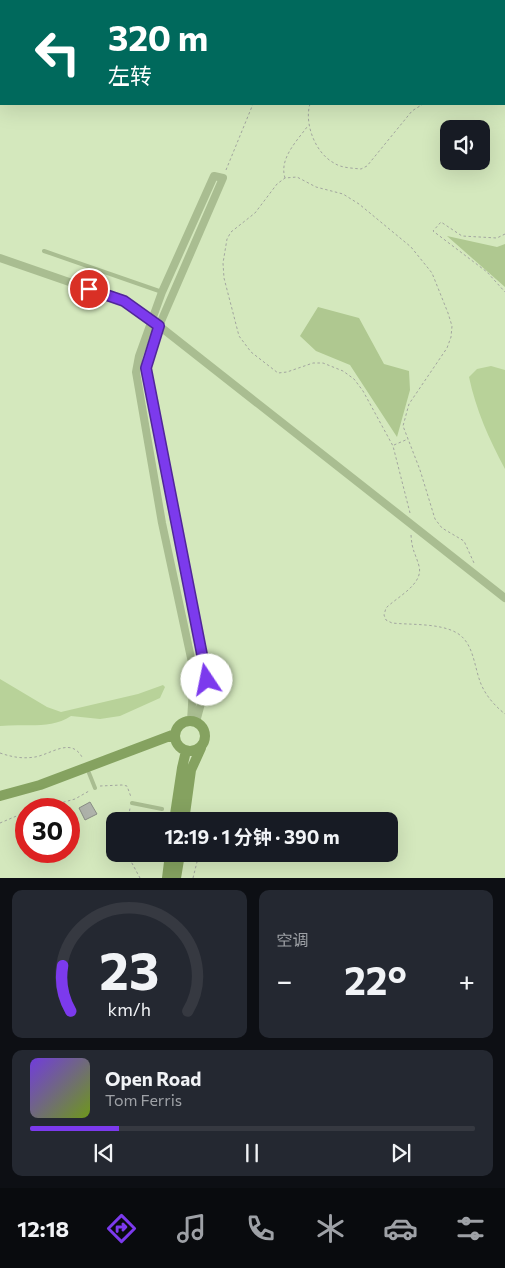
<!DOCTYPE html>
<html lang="zh">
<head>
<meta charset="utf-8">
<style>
	:root { --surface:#171b24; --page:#242831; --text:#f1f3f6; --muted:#9ea1a6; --line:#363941; --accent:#7c3aed }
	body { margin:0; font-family:Commissioner,"Noto Sans SC",sans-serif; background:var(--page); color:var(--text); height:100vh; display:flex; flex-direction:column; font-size:19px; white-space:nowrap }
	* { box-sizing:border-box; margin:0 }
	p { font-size:16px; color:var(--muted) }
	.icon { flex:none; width:28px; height:28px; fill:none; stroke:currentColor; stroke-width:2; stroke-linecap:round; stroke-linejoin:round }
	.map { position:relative; height:878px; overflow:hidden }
	.details { display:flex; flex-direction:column; gap:12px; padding:12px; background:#0d0f14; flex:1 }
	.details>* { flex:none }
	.guide { position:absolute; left:0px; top:0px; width:505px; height:105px; box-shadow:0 5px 20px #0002; background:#00695c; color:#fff; overflow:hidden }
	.tools { position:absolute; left:440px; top:120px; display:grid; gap:10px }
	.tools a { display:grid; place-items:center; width:50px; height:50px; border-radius:10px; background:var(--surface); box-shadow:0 5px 20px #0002; font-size:25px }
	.speed { position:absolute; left:15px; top:798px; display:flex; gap:10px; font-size:25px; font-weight:700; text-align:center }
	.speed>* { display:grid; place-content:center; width:65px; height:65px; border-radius:50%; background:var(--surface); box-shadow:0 5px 20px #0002; line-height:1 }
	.speed .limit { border:8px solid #d22; background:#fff; color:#111 }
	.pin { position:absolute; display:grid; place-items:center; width:42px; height:42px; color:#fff; margin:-21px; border:2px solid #fff; border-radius:50%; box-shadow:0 1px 5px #0007 }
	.me { position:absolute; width:55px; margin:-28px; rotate:349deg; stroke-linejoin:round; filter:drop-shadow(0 0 4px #0008) }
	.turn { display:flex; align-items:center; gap:18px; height:105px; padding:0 25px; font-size:22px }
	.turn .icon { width:65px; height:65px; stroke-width:2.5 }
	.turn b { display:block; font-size:35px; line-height:42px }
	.big { font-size:38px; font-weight:700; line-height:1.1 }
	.details .widget { flex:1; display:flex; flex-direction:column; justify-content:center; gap:8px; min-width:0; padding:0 18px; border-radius:10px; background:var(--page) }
	.details .dial { align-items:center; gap:0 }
	.dial svg { height:130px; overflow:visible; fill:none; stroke:var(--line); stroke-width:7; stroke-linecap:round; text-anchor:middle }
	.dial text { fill:var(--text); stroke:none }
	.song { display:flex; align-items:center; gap:15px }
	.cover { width:60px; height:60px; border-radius:8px; background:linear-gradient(135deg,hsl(260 70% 55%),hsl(80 70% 35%)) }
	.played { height:5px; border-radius:2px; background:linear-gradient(90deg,var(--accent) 20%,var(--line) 20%) }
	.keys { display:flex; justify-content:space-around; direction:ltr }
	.heat { display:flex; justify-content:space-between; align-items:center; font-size:28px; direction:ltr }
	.details .tiles { flex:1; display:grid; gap:12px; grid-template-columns:1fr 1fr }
	.widget:last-child { grid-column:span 2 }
	.trip { position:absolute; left:106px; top:812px; width:292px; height:50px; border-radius:10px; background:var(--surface); box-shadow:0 5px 20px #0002; font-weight:700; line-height:50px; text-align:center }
	.dock { display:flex; height:80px; justify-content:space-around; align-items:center; background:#090b0e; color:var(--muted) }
	.dock .icon { width:35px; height:35px }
	.dock .selected { color:var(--accent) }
	.dock b { font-size:22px; color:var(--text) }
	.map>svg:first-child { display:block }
</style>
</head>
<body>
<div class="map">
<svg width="505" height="878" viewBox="0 0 505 878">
	<rect width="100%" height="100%" fill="#f0f4ec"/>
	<path fill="#d4e8bd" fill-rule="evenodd" d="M 0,0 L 505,0 L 505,878 L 0,878 ZM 1,1 L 504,1 L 504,104 L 1,104 ZM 449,129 L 481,129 L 481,161 L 449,161 ZM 26,809 L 69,809 L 69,851 L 26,851 ZM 115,821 L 390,821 L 390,854 L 115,854 Z"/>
	<path fill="#afc890" d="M 447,236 L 497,247 L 505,244 L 505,287 Z
		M 318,307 L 359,318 L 384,364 L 409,371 L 410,390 L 397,437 L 350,365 L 316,351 L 300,336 Z"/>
	<path fill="#b8d299" d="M 491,366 L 505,370 L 505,469 C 489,439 476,410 469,377 L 477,369 Z
		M 0,679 L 47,707 L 61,712 L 138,694 L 163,685 L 165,687 L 160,698 L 120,716 L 100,719 L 71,716 C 50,730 25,723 0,726 Z"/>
	<path fill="#afb3ab" stroke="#898d85" d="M 90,802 L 97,814 L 85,820 L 79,808 Z"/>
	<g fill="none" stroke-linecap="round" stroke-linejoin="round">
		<path stroke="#a2a59f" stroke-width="1" stroke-dasharray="2.5 2.5" stroke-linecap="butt" d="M 195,0 L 197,1
			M 258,0 L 261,1
			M 78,1 L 81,0
			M 0,35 L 1,36
			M 504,38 L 505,36
			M 310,104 C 304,123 315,153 334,163 C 341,168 352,168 361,169 L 367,166 L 412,111 L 423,104
			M 226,170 L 253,104
			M 285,178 C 279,159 296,142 307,127
			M 505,234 L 497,238 L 462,236 L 441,222 L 433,231 L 487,272 L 505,292
			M 394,445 L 408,439
			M 410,513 L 393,446 L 363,391 L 354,379 L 343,371 L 323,363 L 313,363 L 287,372 L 278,373 L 251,352 L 239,336 L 224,278 L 223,263 L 227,239 L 231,232 L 255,213 L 277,184 L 285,178 L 297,177 L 316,187 L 343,194 L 359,204 L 411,247 L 432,273 L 448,313 L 452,326 L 451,337 L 447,348 L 409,404 L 403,426 L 420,470 L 435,519 L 442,528 L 464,541 L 474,563
			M 411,535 C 412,551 415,552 419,566 C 424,584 397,597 386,608 L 384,615 L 386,620 L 392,623 C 411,625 440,623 457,633 C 474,643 474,667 481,684 C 486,696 495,706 505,714
			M 0,753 C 12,757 22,759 35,757 C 52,754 72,736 83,759
			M 100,786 L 122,785 L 127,786 L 131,797
			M 39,809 L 75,799 L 89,791
			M 193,815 L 200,821
			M 128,821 L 130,808
			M 0,823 L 26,812
			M 127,854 L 140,878
			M 193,878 L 199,854"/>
		<path stroke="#a9bd91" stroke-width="4" d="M 44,251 L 162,292
			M 89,773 L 95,788
			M 132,803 L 162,809"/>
		<path stroke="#a9bd91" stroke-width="8" d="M 0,258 L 124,301 L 139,310 L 505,598
			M 191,721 L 194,672 L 162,523 L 136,372 L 139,356 L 162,292 L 214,176 L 223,178 L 159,326 L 146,368 L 207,681 L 196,722"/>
		<path stroke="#85a260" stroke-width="10" d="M175 736a15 15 0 1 1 30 0a15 15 0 1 1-30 0Z
			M 0,796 L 40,785 L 175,734
			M 174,821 L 182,768 L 186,751
			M 184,821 L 191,770 L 201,748
			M 167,878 L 170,854
			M 176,878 L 180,854"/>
	</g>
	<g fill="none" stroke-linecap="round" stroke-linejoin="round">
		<g stroke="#51269a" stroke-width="12">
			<path id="route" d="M 89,289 L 124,301 L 159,326 L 146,368 L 207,680"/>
		</g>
		<use href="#route" stroke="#7c3aed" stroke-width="9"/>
	</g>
</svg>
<div class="tools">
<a><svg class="icon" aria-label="sound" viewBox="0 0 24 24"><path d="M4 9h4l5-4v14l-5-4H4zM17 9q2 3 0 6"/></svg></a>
</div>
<div class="speed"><div class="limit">30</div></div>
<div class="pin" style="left:89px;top:289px;background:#d93025"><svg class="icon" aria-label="arrive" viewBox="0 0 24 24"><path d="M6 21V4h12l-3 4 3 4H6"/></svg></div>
<svg class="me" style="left:207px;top:680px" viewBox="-20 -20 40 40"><circle r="19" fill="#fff"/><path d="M0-13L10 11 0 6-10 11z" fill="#7c3aed"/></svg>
<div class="trip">12:19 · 1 分钟 · 390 m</div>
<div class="guide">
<div class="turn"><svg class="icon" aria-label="left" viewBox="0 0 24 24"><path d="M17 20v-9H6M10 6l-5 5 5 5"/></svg><div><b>320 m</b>左转</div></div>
</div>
</div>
<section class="details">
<div class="tiles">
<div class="widget dial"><svg viewBox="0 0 100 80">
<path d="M14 69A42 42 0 1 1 86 69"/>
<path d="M14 69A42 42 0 0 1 9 41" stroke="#7c3aed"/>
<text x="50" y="56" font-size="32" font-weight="700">23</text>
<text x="50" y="72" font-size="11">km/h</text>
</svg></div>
<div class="widget"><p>空调</p>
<div class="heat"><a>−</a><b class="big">22°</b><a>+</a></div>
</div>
<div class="widget">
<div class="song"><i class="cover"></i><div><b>Open Road</b><p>Tom Ferris</p></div></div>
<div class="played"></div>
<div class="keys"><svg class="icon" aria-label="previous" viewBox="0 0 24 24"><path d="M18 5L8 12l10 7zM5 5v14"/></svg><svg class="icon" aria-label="pause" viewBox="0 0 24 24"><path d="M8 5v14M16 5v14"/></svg><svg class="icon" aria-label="next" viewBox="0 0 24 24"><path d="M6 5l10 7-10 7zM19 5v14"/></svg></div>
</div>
</div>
</section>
<nav class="dock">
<b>12:18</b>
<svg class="icon selected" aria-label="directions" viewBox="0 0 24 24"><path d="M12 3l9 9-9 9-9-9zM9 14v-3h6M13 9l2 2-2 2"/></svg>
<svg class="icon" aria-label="music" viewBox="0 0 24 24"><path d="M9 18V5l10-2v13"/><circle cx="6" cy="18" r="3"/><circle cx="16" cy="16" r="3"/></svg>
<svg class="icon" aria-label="phone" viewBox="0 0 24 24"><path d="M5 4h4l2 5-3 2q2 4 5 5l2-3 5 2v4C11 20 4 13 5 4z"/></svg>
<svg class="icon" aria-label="climate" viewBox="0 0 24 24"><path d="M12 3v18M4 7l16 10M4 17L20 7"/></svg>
<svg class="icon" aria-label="car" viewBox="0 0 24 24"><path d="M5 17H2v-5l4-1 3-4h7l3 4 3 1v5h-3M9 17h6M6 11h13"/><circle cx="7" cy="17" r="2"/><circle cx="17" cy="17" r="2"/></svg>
<svg class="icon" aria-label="filters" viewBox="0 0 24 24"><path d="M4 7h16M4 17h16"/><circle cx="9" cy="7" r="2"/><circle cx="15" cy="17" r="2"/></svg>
</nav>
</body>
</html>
